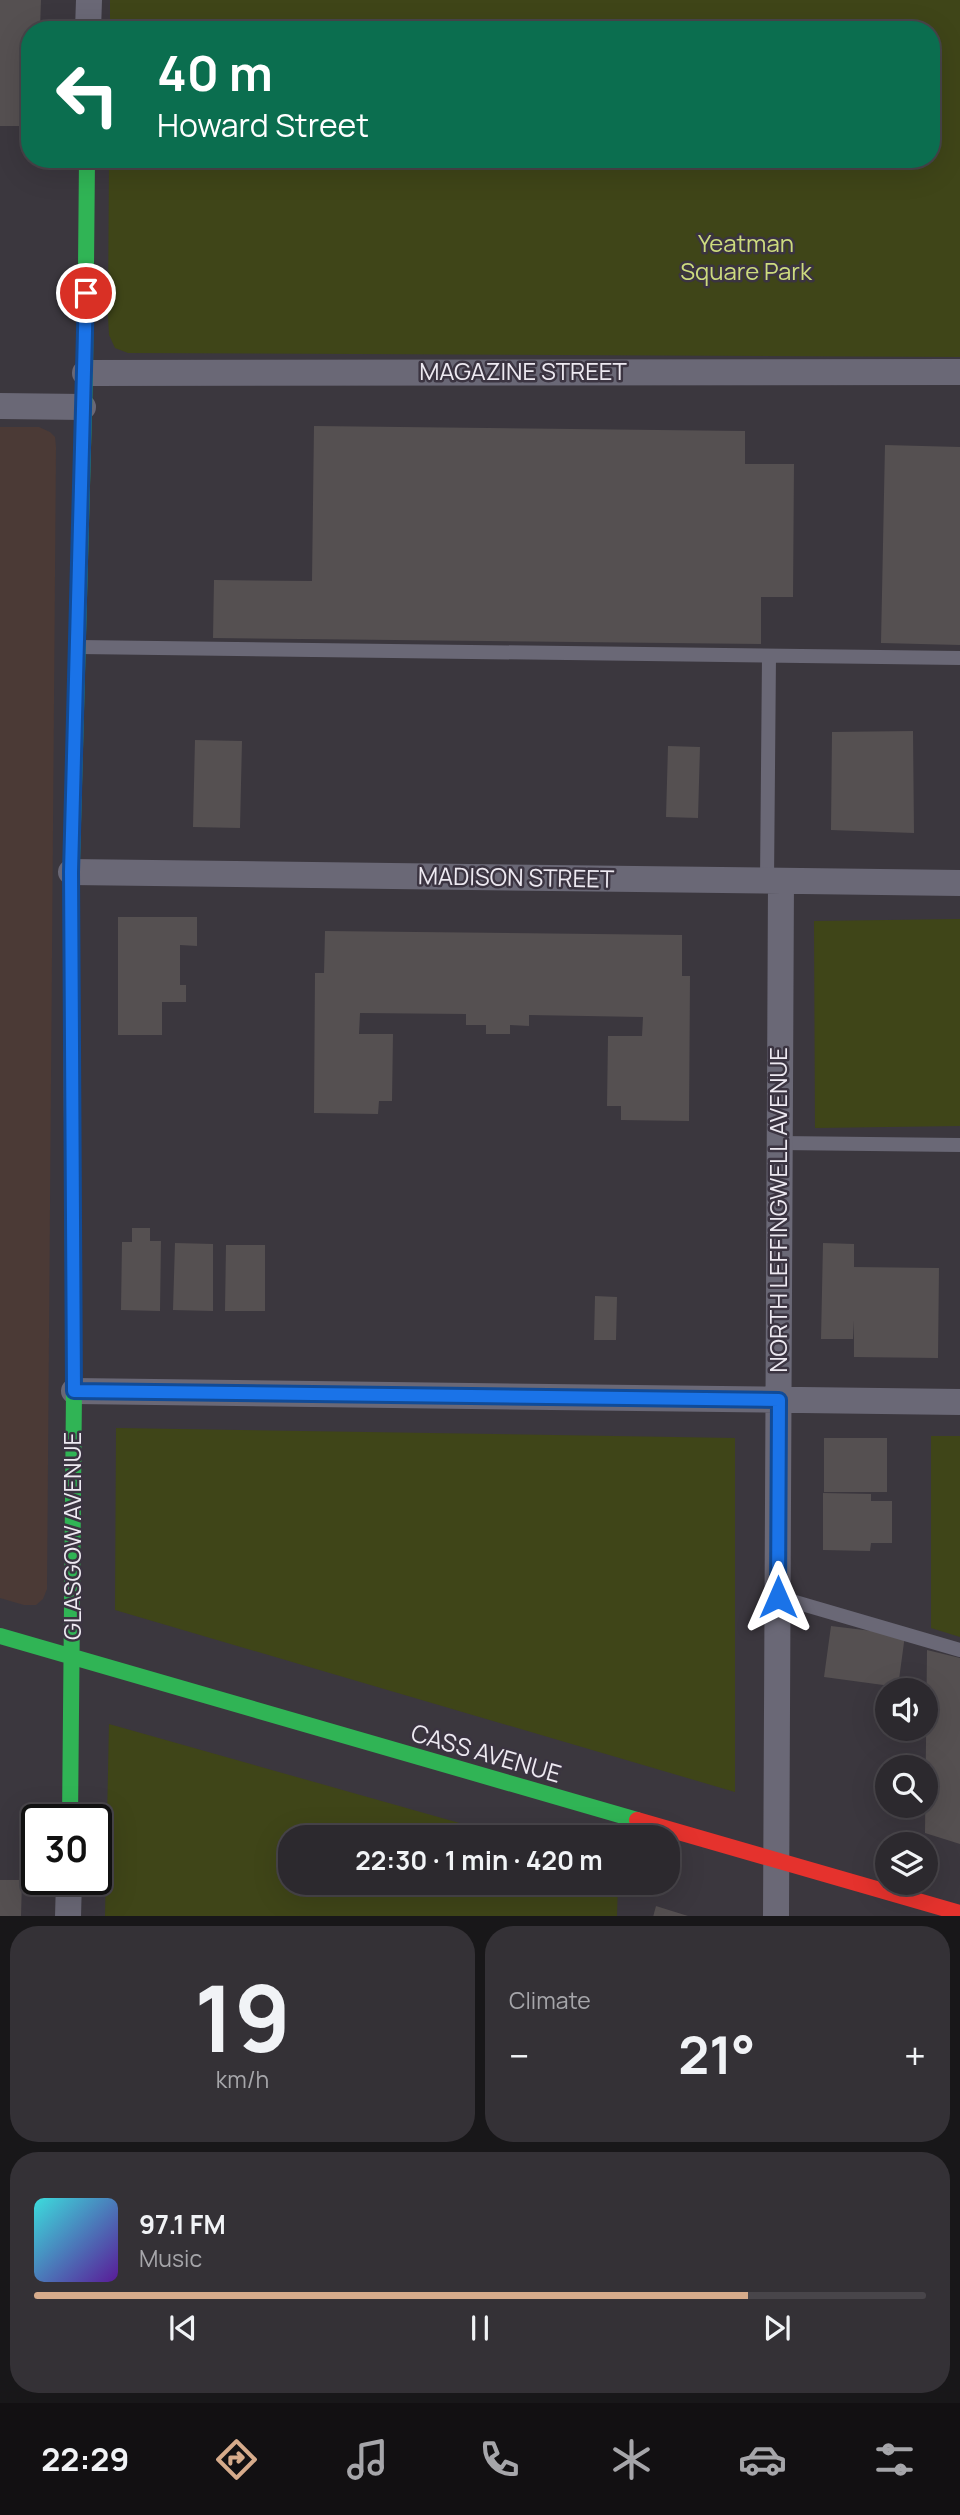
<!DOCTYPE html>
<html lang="en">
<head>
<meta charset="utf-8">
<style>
	:root { --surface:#2c292e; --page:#343136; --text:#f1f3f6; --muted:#a6a6aa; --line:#48454a; --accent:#d6ab8b }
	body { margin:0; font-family:Manrope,sans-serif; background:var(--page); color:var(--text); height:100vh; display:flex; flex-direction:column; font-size:26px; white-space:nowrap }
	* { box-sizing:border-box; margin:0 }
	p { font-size:23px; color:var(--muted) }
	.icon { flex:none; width:38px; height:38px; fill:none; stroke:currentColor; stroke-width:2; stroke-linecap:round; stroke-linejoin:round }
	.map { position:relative; height:1916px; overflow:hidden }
	.drawer { display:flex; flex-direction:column; gap:10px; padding:10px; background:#181719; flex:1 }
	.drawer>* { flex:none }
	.banner { position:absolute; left:21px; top:21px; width:919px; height:147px; border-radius:28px; box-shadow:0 7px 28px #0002,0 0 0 2px var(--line); background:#0b6e4f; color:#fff; overflow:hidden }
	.fabs { position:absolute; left:875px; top:1678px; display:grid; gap:14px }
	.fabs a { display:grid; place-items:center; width:63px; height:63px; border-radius:50%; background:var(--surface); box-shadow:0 7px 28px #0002,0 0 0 2px var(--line); font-size:35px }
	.speed { position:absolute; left:21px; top:1804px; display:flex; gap:14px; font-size:35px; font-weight:700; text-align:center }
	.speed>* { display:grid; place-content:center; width:91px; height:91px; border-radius:50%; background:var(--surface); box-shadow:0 7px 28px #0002,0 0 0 2px var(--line); line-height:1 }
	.speed .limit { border:4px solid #111; border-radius:10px; background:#fff; color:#111 }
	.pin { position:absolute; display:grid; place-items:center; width:60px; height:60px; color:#fff; margin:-30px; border:4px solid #fff; border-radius:50%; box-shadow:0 2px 7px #0007 }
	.me { position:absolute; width:77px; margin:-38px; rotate:0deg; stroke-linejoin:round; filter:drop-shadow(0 0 5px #0008) }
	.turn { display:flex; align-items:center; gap:24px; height:147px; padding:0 21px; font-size:32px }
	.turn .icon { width:91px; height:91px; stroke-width:2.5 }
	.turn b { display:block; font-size:49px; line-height:60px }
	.big { font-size:52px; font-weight:700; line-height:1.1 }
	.drawer .tile { flex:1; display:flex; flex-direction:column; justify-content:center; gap:10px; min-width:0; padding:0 24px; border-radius:28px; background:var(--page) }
	.drawer .dial { align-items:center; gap:0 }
	.dial b { font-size:91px; line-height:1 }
	.song { display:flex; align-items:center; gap:21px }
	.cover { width:84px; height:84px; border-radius:10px; background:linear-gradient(135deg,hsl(180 70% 55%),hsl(270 70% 35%)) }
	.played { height:7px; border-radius:4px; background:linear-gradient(90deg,var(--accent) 80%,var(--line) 80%) }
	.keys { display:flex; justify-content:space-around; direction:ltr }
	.heat { display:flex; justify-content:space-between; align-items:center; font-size:38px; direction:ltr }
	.drawer .tiles { flex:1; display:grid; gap:10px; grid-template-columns:1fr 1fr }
	.tile:last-child { grid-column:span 2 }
	.trip { position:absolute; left:278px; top:1825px; width:402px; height:70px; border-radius:28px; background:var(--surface); box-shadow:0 7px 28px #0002,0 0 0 2px var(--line); font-weight:700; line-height:70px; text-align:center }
	.tab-bar { display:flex; height:112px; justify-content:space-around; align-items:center; background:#121012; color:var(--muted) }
	.tab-bar .icon { width:49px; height:49px }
	.tab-bar .active { color:var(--accent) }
	.tab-bar b { font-size:32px; color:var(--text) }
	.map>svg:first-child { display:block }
</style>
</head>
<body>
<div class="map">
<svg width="960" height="1917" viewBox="0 0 960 1917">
	<rect width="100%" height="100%" fill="#3b373e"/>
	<path fill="#4b3a36" d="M 0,427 L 39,427 L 50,432 L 55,437 L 56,447 L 47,1589 L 43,1599 L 36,1605 L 24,1605 L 0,1598 Z"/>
	<path fill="#3f4518" d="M 110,0 L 960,0 L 960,357 L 128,353 L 115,348 L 109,335 L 108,316 L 109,159 L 931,159 L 931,30 L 110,30 Z
		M 960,919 L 960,1126 L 815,1128 L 814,921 Z
		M 116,1428 L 735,1438 L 735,1792 L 115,1610 Z
		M 931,1436 L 960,1436 L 960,1637 L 931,1628 Z
		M 109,1724 L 509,1837 L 290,1838 L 290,1883 L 618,1883 L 617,1916 L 105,1916 Z"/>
	<path fill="#555051" d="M 0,0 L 41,0 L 40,30 L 30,30 L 30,126 L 0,126 Z
		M 314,426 L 745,431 L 745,464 L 794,464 L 793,597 L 761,597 L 761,644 L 213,638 L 214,580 L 312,581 Z
		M 885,445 L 960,447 L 960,645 L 881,643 Z
		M 913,731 L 914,833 L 831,830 L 832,732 Z
		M 195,740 L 242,741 L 240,828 L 193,827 Z
		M 668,746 L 700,747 L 698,818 L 666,817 Z
		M 118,917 L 197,917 L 197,946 L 180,945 L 180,985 L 186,985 L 186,1002 L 162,1002 L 162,1035 L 118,1035 Z
		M 325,931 L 682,935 L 682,976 L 690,976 L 689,1121 L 621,1120 L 621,1106 L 607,1106 L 608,1036 L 642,1036 L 643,1017 L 529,1015 L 529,1026 L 510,1025 L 510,1034 L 486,1034 L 486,1025 L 466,1025 L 466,1014 L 360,1013 L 359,1034 L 393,1034 L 392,1101 L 379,1101 L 378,1114 L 314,1113 L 315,973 L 324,973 Z
		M 132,1228 L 150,1228 L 150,1241 L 161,1241 L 160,1311 L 121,1310 L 122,1242 L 132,1242 Z
		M 175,1243 L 213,1244 L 213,1311 L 173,1310 Z
		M 823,1243 L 854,1244 L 854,1267 L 939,1268 L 938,1358 L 854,1357 L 854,1320 L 853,1339 L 821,1339 Z
		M 226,1245 L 265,1245 L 265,1311 L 225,1311 Z
		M 595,1296 L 617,1297 L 616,1340 L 594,1340 Z
		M 824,1438 L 887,1438 L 887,1492 L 824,1492 Z
		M 823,1493 L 871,1494 L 871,1501 L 892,1501 L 892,1543 L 871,1543 L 870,1551 L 823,1550 Z
		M 831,1626 L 905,1635 L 898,1687 L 824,1677 Z
		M 927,1650 L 960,1658 L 960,1844 L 925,1833 Z
		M 0,1880 L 22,1880 L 21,1917 L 0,1917 Z
		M 656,1906 L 688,1916 L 688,1917 L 653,1917 Z"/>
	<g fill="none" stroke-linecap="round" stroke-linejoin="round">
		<path stroke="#6a6876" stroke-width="14" d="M 79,647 L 960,658
			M 767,881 L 769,656
			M 780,1143 L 960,1145
			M 778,1597 L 960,1650"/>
		<path stroke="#6a6876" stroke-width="26" d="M 88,30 L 89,0
			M 85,373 L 960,372
			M 0,406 L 83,407
			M 71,872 L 960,883
			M 74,1391 L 960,1402
			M 68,1917 L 69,1880
			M 776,1917 L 781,881"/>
		<path stroke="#30b455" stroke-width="16" d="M 71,899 L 85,373 L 87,159
			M 0,1636 L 637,1820
			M 70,1820 L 74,1391 L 72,1126"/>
		<path stroke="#ff9f0a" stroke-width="16" d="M 71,899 L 72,1126"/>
		<path stroke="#e5322d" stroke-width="16" d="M 637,1820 L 960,1913"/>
	</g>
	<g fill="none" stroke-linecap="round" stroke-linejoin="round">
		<g stroke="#114b97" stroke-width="18">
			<path id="route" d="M 86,293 L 71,872 L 74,1391 L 779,1400 L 778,1597"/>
		</g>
		<use href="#route" stroke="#1a73e8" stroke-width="12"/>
	</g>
	<g text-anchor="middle" stroke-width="5" stroke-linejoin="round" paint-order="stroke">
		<g font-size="24" fill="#cddb7e" stroke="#3b3441">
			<text x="746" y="252">Yeatman<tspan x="746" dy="28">Square Park</tspan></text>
		</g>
		<g font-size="24" fill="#ede9f1" stroke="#3b3441">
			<text x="523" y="380">MAGAZINE STREET</text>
			<text transform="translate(516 878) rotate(1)" y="8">MADISON STREET</text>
			<text transform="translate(779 1210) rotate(-90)" y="8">NORTH LEFFINGWELL AVENUE</text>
			<text transform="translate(73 1536) rotate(-90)" y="8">GLASGOW AVENUE</text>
			<text transform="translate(486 1754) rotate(16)" y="8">CASS AVENUE</text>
		</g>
	</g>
</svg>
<div class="fabs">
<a><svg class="icon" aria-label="sound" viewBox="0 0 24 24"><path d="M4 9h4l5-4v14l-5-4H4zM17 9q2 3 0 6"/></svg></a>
<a><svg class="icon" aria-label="search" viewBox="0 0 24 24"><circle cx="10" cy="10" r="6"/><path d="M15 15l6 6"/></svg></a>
<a><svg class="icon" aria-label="layers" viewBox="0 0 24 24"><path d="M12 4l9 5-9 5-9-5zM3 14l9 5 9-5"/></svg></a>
</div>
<div class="speed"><div class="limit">30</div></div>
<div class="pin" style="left:86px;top:293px;background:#d93025"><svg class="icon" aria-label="arrive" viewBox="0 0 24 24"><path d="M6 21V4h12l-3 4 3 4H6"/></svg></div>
<svg class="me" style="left:778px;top:1597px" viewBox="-20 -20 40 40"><path d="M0-17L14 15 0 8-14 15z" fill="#1a73e8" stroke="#fff" stroke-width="4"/></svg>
<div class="trip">22:30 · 1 min · 420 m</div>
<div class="banner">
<div class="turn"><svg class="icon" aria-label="left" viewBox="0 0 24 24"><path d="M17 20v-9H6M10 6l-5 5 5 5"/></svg><div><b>40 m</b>Howard Street</div></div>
</div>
</div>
<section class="drawer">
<div class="tiles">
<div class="tile dial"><b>19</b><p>km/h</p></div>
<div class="tile"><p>Climate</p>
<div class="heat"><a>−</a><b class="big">21°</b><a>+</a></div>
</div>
<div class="tile">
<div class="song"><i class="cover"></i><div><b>97.1 FM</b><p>Music</p></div></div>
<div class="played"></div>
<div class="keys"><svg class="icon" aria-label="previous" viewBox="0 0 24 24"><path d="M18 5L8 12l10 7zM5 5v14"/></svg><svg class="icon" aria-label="pause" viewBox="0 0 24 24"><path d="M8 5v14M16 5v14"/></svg><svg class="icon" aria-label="next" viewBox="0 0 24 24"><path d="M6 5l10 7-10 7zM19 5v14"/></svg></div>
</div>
</div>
</section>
<nav class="tab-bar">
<b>22:29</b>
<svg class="icon active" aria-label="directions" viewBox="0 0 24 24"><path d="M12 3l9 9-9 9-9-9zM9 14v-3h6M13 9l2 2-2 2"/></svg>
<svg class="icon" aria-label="music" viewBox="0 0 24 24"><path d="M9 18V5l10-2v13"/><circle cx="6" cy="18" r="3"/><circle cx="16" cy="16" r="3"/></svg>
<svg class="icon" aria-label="phone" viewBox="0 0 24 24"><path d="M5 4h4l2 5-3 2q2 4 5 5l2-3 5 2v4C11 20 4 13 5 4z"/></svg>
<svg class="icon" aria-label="climate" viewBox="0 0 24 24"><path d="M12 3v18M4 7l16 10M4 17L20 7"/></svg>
<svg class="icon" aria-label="car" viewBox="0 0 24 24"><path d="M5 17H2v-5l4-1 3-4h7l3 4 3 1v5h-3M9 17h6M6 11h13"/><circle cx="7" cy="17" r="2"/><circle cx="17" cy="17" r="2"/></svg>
<svg class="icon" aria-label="filters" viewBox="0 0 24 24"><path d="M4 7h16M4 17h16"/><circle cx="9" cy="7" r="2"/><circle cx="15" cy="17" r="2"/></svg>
</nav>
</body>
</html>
